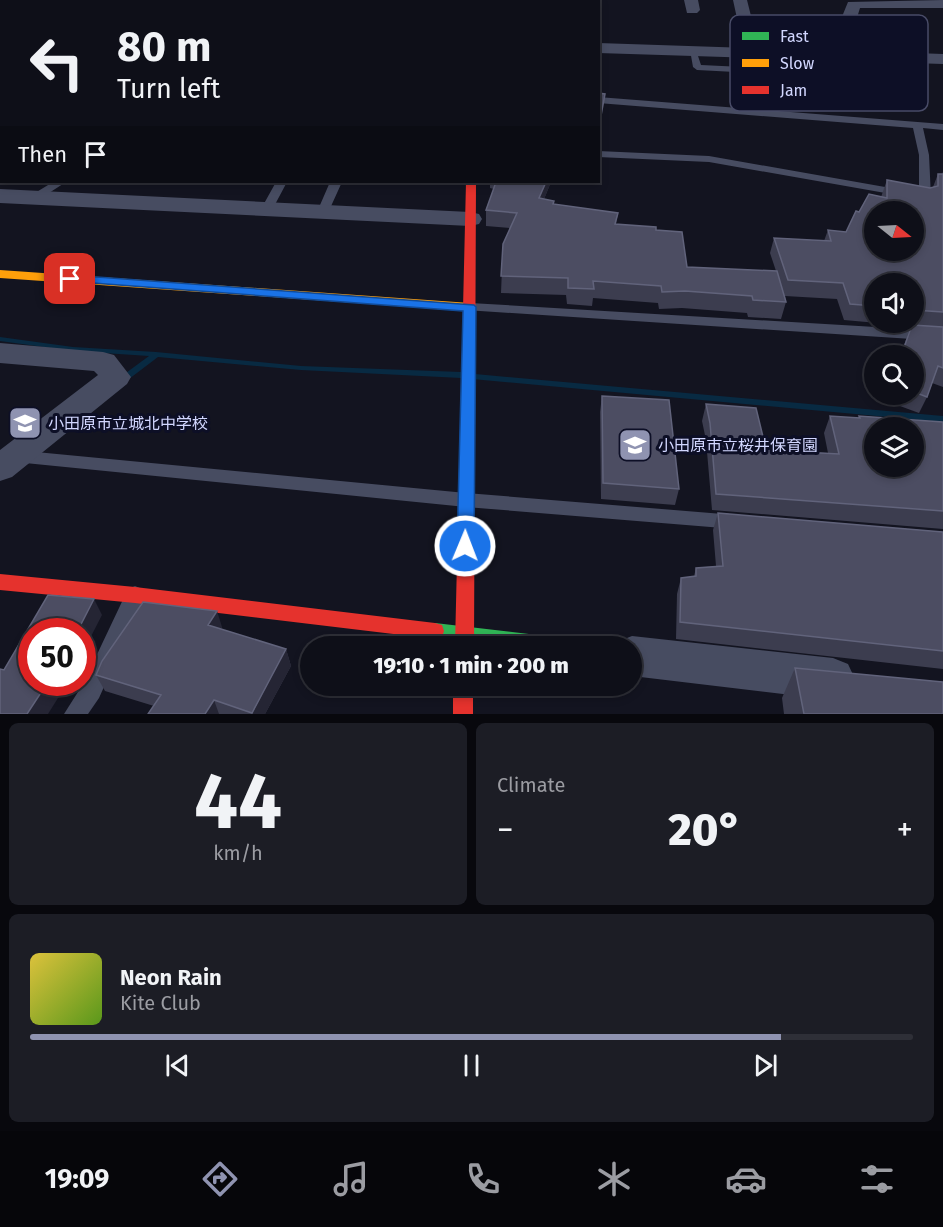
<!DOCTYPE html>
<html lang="en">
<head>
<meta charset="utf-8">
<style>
	:root { --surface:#0e0f18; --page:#1c1d25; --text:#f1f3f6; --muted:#9b9ca2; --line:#2e2f37; --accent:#8f93b1 }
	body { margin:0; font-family:"Fira Sans","Noto Sans JP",sans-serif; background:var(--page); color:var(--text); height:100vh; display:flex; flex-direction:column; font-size:22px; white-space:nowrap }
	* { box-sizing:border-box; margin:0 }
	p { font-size:20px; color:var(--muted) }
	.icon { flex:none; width:33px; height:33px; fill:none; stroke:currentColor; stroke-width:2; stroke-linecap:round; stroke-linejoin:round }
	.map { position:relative; height:714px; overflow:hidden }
	.drawer { display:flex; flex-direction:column; gap:9px; padding:9px; background:#08080d; flex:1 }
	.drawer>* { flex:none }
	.top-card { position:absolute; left:0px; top:0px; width:600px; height:183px; box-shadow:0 3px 9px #0003,0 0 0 2px var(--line); background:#0e0f18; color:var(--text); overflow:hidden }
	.needle { width:39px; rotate:108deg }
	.fabs { position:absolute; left:864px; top:201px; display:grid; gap:12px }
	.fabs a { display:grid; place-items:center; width:60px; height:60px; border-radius:50%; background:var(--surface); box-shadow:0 3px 9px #0003,0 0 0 2px var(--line); font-size:30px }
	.speed { position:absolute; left:18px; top:618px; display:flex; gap:12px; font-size:30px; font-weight:700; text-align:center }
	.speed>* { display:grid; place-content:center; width:78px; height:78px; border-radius:50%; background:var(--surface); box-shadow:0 3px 9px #0003,0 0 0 2px var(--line); line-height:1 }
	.speed .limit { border:9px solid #d22; background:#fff; color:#111 }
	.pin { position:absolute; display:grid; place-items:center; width:51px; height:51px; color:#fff; margin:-26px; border-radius:12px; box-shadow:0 3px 9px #0006 }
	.me { position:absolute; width:66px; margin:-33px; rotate:1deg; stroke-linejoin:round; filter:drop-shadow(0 0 4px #0008) }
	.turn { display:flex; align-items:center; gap:21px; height:126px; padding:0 18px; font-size:27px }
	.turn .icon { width:78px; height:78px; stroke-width:2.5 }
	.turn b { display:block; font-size:42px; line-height:51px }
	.then { display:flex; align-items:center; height:57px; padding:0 18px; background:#0003; gap:12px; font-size:22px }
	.big { font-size:45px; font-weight:800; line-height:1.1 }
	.drawer .card { flex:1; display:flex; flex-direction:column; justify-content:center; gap:9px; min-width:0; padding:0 21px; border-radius:9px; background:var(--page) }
	.drawer .dial { align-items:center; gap:0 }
	.dial b { font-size:78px; line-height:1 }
	.song { display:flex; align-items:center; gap:18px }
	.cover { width:72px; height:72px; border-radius:9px; background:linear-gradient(135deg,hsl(50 70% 55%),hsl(90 70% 35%)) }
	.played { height:6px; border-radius:3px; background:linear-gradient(90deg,var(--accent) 85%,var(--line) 85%) }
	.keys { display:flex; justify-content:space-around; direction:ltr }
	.heat { display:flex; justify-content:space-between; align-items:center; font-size:33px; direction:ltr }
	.drawer .tiles { flex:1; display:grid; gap:9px; grid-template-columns:1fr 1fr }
	.card:last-child { grid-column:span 2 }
	.trip { position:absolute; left:300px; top:636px; width:342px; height:60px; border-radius:30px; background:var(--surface); box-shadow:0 3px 9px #0003,0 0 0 2px var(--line); font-weight:800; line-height:60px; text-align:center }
	.tabs { display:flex; height:96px; justify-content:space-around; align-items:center; background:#06060a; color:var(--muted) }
	.tabs .icon { width:42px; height:42px }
	.tabs .selected { color:var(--accent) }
	.tabs b { font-size:27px; color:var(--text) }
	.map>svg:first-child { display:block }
</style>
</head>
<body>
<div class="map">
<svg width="943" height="714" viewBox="0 0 943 714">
	<rect width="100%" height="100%" fill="#131420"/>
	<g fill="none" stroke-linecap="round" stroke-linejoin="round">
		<path fill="#082a42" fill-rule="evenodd" d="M 0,337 L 73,347 L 156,352 L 301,366 L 461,372 L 465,375 L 461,378 L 301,370 L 158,357 L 125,382 L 122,383 L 118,380 L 119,378 L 149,356 L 73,351 L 0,341 Z
			M 475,374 L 943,416 L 943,422 L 472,379 L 471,377 Z"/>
		<path fill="#474c61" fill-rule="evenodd" d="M 690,50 L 696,50 L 701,65 L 848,72 L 839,56 L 843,53 L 846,54 L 858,75 L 854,78 L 697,70 L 693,67 Z
			M 598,97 L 943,124 L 943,130 L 923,128 L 929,155 L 931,197 L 925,200 L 709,162 L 598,157 L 598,151 L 709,156 L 919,193 L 919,155 L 913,128 L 598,103 Z
			M 0,131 L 2,131 L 2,137 L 0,137 Z
			M 53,182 L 66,182 L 38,200 L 30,200 L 30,196 Z
			M 276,182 L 287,182 L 271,212 L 263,212 L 261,209 Z
			M 330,182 L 342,182 L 327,215 L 319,215 L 317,212 Z
			M 470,303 L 943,331 L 943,341 L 465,310 L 463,307 L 465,304 Z
			M 15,450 L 466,493 L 735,515 L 742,517 L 744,522 L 742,527 L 735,529 L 466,507 L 15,462 L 9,460 L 6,456 L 9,452 Z
			M 135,586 L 142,589 L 145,595 L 99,698 L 88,714 L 64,714 L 83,684 L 128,589 Z"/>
		<path fill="#474c61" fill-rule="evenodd" d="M 165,0 L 179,0 L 179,2 L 165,2 Z
			M 211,0 L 226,0 L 210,2 Z
			M 684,0 L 698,0 L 700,10 L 697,13 L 687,13 Z
			M 733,0 L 747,0 L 752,20 L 750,23 L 738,23 Z
			M 943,0 L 943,8 L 860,8 L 855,24 L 860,51 L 943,54 L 943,64 L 598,53 L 598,43 L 843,51 L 839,24 L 848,2 Z
			M 0,23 L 2,23 L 2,33 L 0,33 Z
			M 0,82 L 2,82 L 0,94 Z
			M 2,116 L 2,129 L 0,129 L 0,117 Z
			M 0,189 L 470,212 L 479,214 L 482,219 L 479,224 L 470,226 L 0,203 Z
			M 0,343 L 103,352 L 114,355 L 131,377 L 127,384 L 12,477 L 0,481 L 0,450 L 98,375 L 94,371 L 0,363 Z
			M 632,636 L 833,658 L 848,664 L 855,679 L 848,694 L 833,700 L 632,676 L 632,646 L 615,646 L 617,642 Z"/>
		<path fill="#30b455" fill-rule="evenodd" d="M 489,0 L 495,0 L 488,2 Z
			M 435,623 L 554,637 L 561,640 L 564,646 L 490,646 L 435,639 L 428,637 L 426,631 L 428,625 Z"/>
		<path fill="#ff9f0a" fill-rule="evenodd" d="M 0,270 L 470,303 L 476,307 L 470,311 L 0,278 Z"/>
		<path fill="#e5322d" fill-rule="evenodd" d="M 466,182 L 476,182 L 474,646 L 455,646 Z
			M 0,574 L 135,587 L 435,623 L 442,625 L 444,631 L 442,637 L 435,639 L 135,603 L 0,590 Z
			M 453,686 L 473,686 L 473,714 L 453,714 Z"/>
	</g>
	<path fill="#3c3d4f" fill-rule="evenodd" d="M 943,172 L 943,387 L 932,383 L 927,397 L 919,413 L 889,402 L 892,394 L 914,394 L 914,356 L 900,356 L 911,326 L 844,320 L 837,299 L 785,296 L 786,302 L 781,319 L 748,317 L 747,313 L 682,308 L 659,309 L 658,303 L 593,298 L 592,306 L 567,304 L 566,295 L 501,293 L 503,244 L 510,228 L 486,226 L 486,210 L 494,189 L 490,188 L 490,182 L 551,182 L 544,199 L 554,204 L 618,213 L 616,224 L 656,230 L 687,267 L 776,271 L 770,253 L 774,238 L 824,241 L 828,230 L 846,232 L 859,212 L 881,197 L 887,180 L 930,188 L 933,187 L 938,174 L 942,174 ZM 874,284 L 914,284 L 914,322 L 874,322 Z
		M 602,396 L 679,489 L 675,505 L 601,499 L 600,412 Z
		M 706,404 L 765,445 L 783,451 L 828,453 L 824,433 L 830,416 L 858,418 L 859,416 L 943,422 L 943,529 L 712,510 L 706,440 L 702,421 Z
		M 718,513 L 943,532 L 943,669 L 676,639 L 677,594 L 681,578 L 694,576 L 696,568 L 716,566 L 713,530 Z
		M 222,627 L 221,629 L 286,649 L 291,666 L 265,714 L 148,714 L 154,706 L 105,691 L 96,675 Z
		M 795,668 L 943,714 L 784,714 L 782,698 Z"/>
	<path fill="#252534" d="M 546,182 L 551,182 L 538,214 L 539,198 Z
		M 94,599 L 102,615 L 82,654 L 82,632 L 77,632 Z
		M 217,611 L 222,627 L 214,641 L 208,625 Z
		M 286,649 L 291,666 L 265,714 L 252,714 Z
		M 48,682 L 68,682 L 48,714 L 27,714 Z
		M 214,700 L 219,714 L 205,714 Z"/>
	<path fill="#4c4d62" stroke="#61637b" stroke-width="1.5" fill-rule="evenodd" d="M 598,93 L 605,94 L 598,132 Z
		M 938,174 L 943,174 L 943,312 L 914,310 L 914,284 L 874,284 L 874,306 L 850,304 L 843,283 L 788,280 L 774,238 L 831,241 L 828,230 L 846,232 L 856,211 L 859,212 L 869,194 L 887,198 L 887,180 L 930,188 L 938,186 ZM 874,212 L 914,212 L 914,250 L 874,250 Z
		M 496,182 L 546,182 L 539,198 L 554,201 L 553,204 L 618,213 L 615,224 L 656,227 L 656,230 L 682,232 L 687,267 L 777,271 L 786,302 L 753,300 L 752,296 L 685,291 L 662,292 L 661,286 L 593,281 L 594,289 L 568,288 L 568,278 L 501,276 L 503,244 L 517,213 L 486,210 Z
		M 912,325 L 943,327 L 943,368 L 938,366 L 927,397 L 914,392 L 914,356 L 901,356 Z
		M 602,396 L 669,400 L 679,489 L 603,483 Z
		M 706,404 L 756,408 L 765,445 L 782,447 L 783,451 L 839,454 L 830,416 L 860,418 L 859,416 L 943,422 L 943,511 L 716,494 L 710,423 ZM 874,428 L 914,428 L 914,466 L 874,466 Z
		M 718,513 L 943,532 L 943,651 L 680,622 L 681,578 L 696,576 L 696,568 L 723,566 Z
		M 48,595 L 94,599 L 77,632 L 32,632 L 32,682 L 48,682 L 27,714 L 0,714 L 0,669 L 4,670 Z
		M 143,602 L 217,611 L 208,625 L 286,649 L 252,713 L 214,700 L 205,714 L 148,714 L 161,695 L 96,675 L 102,661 Z
		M 795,668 L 943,682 L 943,714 L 804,714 Z"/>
	<path fill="#1a73e8" stroke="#114b97" stroke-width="1.5" d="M 70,275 L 474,305 L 476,307 L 474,546 L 472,551 L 465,553 L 459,551 L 457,546 L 463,311 L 66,281 L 66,276 Z"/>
	<defs>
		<g id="school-square" transform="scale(1.725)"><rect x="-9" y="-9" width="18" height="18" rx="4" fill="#8f93b1" stroke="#0d0f26"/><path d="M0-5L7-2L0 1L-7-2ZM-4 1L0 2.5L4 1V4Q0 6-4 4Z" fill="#fff"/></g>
	</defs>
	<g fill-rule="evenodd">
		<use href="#school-square" x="25" y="423"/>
		<use href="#school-square" x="635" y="445"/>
	</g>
	<g text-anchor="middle" stroke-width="6" stroke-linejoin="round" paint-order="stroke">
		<g font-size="16" fill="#d2d7ff" stroke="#0d0f26" text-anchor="start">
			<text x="48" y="429">小田原市立城北中学校</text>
			<text x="658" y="451">小田原市立桜井保育園</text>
		</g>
	</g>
	<rect x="730" y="15" width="198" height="96" rx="9" fill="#0d0f26" stroke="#484b67" stroke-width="1.5"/>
	<rect x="742" y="32" width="27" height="8" fill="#30b455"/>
	<rect x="742" y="59" width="27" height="8" fill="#ff9f0a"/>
	<rect x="742" y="86" width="27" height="8" fill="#e5322d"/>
	<g font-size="16" fill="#d2d7ff">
		<text x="780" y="42">Fast</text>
		<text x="780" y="69">Slow</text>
		<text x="780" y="96">Jam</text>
	</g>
</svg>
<div class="fabs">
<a><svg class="needle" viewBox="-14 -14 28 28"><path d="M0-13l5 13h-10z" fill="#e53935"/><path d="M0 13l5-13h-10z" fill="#9b9ca2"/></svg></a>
<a><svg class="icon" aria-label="sound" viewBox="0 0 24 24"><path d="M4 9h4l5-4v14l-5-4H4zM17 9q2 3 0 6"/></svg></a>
<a><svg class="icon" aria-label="search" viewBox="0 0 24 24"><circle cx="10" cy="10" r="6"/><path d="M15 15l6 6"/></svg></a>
<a><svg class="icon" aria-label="layers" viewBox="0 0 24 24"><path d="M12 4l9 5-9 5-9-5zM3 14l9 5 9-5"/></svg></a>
</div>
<div class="speed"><div class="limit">50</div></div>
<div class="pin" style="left:70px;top:279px;background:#d93025"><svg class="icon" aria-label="arrive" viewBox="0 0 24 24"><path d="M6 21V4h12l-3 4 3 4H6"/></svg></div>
<svg class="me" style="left:465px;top:546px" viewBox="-20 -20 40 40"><circle r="17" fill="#1a73e8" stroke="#fff" stroke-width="3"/><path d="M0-11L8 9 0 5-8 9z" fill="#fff"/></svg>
<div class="trip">19:10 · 1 min · 200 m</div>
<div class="top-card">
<div class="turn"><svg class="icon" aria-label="left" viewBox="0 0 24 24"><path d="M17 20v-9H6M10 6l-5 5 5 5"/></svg><div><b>80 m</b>Turn left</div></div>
<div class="then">Then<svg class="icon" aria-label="arrive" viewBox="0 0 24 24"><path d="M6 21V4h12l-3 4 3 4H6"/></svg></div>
</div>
</div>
<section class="drawer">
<div class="tiles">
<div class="card dial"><b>44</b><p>km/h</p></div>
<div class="card"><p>Climate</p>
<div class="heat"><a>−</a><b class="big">20°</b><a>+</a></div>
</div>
<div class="card">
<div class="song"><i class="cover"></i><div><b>Neon Rain</b><p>Kite Club</p></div></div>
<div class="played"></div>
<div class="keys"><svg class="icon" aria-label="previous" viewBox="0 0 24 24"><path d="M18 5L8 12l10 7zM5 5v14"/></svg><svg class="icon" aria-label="pause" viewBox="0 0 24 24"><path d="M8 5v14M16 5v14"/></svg><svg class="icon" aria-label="next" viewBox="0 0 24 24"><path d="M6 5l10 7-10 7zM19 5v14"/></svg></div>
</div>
</div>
</section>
<nav class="tabs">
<b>19:09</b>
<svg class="icon selected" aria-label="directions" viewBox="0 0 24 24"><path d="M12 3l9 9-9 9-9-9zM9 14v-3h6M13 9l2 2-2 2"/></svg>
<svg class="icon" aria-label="music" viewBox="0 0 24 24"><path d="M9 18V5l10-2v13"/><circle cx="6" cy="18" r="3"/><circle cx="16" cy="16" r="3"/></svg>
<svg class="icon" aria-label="phone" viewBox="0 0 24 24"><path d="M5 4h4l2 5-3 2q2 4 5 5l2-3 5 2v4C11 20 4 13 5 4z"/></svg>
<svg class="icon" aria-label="climate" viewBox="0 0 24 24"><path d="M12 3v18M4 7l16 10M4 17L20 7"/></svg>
<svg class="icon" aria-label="car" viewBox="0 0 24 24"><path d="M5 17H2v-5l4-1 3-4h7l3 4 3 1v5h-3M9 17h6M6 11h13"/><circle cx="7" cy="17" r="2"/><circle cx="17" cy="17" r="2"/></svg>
<svg class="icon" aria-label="filters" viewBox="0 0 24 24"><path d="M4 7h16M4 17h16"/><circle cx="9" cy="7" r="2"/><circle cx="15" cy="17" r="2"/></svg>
</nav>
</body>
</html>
